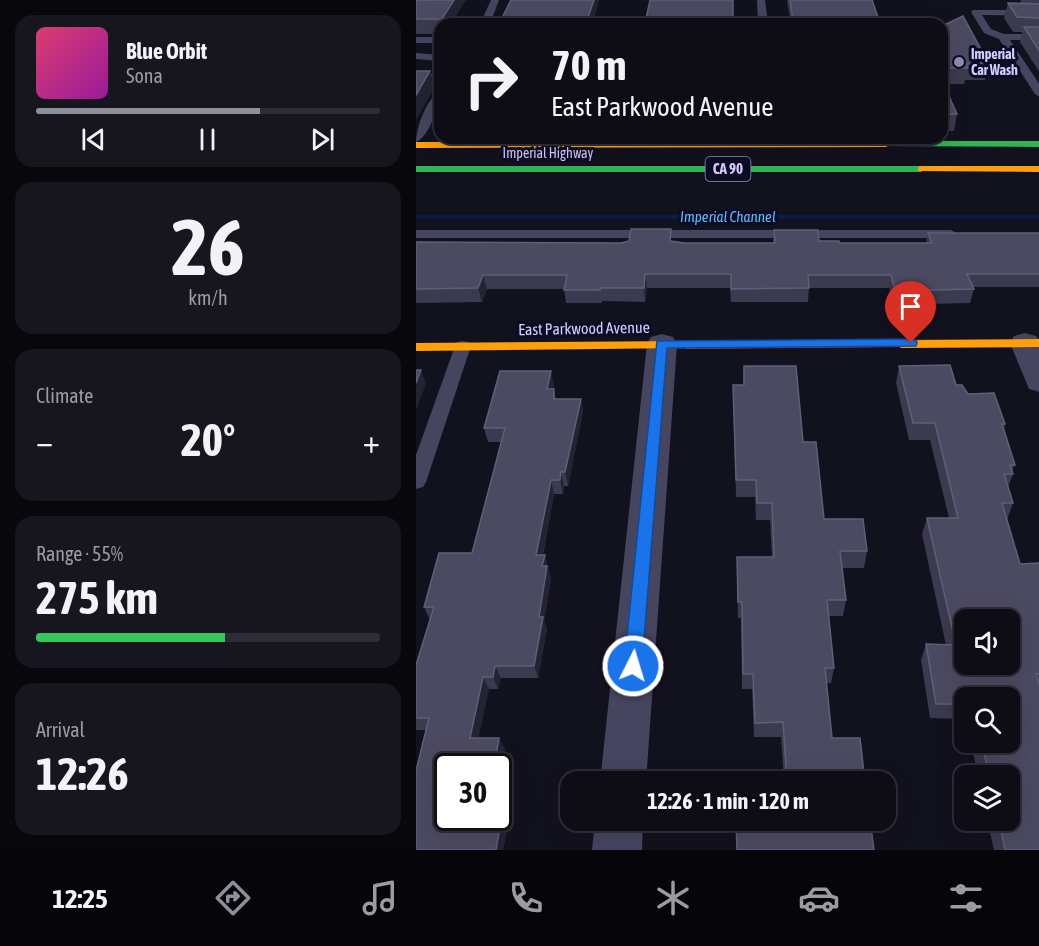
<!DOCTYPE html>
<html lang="en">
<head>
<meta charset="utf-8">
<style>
	:root { --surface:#0e0d16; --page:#17161f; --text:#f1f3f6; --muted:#9b9ca1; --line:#2e2d35; --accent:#8c9099 }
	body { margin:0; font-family:"Asap Condensed",sans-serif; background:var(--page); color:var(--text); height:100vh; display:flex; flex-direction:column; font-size:22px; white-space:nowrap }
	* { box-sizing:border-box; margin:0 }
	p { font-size:20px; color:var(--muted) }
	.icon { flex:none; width:33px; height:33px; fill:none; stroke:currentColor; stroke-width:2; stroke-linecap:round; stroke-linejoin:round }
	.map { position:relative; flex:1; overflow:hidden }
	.sheet { display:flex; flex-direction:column; gap:15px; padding:15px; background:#08070c; width:416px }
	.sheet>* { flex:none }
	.banner { position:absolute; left:18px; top:18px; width:514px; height:126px; border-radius:18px; box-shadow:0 6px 24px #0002,0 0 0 2px var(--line); background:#0e0d16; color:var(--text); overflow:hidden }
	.tools { position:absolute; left:538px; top:609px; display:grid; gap:12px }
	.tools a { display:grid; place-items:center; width:66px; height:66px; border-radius:12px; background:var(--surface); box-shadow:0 6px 24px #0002,0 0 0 2px var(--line); font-size:30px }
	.speed { position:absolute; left:18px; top:753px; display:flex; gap:12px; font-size:30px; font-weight:700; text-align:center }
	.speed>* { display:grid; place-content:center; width:78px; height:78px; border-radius:50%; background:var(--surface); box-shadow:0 6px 24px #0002,0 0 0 2px var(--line); line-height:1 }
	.speed .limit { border:3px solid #111; border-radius:9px; background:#fff; color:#111 }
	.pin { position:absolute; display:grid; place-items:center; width:51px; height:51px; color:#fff; margin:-62px -26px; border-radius:50% 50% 50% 0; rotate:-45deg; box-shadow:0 0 6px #0007 }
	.pin .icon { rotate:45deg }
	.me { position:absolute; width:66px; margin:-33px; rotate:5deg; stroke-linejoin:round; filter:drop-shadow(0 0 4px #0008) }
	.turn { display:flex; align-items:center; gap:21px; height:126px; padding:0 18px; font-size:27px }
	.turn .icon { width:78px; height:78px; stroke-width:2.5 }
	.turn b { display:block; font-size:42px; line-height:51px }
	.big { font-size:45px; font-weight:700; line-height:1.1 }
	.sheet .card { flex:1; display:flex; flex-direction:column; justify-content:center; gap:9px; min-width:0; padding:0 21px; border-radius:18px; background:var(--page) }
	.sheet .dial { align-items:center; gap:0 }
	.dial b { font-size:78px; line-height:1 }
	.song { display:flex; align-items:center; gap:18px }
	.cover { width:72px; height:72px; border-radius:9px; background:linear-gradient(135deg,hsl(340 70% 55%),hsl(300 70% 35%)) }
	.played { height:6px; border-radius:3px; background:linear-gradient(90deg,var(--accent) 65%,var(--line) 65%) }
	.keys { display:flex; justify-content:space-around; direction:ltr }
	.heat { display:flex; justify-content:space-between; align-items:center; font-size:33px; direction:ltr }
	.charge { height:9px; border-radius:4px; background:linear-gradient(90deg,#34c759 55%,var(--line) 0) }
	.trip { position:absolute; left:144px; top:771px; width:336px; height:60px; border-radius:18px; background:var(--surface); box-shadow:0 6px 24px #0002,0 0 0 2px var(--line); font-weight:700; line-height:60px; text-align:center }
	.dock { display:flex; height:96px; justify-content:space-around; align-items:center; background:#060509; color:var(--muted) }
	.dock .icon { width:42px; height:42px }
	.dock .on { color:var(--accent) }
	.dock b { font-size:27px; color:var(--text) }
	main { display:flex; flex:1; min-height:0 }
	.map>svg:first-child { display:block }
</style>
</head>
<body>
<main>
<section class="sheet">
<div class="card">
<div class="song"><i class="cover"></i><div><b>Blue Orbit</b><p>Sona</p></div></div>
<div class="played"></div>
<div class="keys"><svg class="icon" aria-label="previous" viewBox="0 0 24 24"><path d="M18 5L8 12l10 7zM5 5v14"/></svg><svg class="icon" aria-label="pause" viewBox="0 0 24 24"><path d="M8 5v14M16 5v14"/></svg><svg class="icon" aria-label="next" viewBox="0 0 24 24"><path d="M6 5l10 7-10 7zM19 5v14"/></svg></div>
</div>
<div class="card dial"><b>26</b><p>km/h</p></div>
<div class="card"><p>Climate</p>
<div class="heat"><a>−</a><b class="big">20°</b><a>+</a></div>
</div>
<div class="card"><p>Range · 55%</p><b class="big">275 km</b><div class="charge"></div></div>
<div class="card"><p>Arrival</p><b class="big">12:26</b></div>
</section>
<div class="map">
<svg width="624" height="850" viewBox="0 0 624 850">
	<rect width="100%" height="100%" fill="#12111e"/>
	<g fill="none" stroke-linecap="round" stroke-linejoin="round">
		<path fill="#051e41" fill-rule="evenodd" d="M 0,215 L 624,215 L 624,219 L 0,219 Z"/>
		<path fill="#454560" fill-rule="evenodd" d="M 75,0 L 83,0 L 74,24 L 64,24 Z
			M 341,0 L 349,0 L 352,24 L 342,24 Z
			M 557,10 L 624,10 L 624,16 L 566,15 L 575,29 L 588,34 L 624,34 L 624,40 L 594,40 L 624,85 L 624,97 L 619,94 L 583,39 L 568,33 L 555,12 Z
			M 0,37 L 24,37 L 24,43 L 0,43 Z
			M 0,53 L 24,55 L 24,61 L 0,59 Z
			M 24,71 L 24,77 L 0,85 L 0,78 Z
			M 24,92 C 24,105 13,137 0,142 C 0,128 11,97 24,92 Z
			M 0,230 L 535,230 L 542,234 L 535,238 L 0,238 Z
			M 47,341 L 53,342 L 55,346 L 10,482 L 7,487 L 0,489 L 0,455 L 39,346 L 41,342 Z"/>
		<path fill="#454560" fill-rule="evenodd" d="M 609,333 L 620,336 L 624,342 L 624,392 L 613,389 L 594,343 L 598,336 Z
			M 246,334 L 257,337 L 261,344 L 230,782 L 184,782 L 231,344 L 235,337 Z
			M 179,820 L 227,820 L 226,850 L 176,850 Z"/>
		<path fill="#30b455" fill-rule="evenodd" d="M 470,141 L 624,141 L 624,147 L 467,146 L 465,144 Z
			M 0,166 L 505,166 L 510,169 L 505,172 L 0,172 Z"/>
		<path fill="#ff9f0a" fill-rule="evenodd" d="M 0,142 L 470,141 L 475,144 L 470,147 L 0,148 Z
			M 505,166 L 624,166 L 624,172 L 502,171 L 502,167 Z
			M 624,339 L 624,347 L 485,348 L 479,344 L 485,340 Z
			M 270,341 L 274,342 L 276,345 L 274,348 L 0,351 L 0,343 Z"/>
		<path fill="#e5322d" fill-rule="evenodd" d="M 485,340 L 489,341 L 491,344 L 489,347 L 270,349 L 264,345 L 270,341 Z"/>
	</g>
	<path fill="#3b3a4e" d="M 0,0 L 35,24 L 24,24 L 24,34 L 0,34 Z
		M 95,0 L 183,0 L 176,24 L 86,24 L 85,20 Z
		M 317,0 L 317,24 L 229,24 Z
		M 371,0 L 456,0 L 463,20 L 463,24 L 375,24 Z
		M 605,0 L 624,0 L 624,73 L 604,42 L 606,32 L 597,32 L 588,18 L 592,3 L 604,4 Z
		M 526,26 L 573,64 L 569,80 L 549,80 L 548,84 L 528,84 L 541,114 L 538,131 L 526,131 Z
		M 358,230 L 403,241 L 423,243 L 510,243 L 512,233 L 624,233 L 624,287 L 557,287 L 558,289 L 554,303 L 513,304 L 477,304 L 473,288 L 393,288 L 392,302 L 315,302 L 314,288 L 231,288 L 229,302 L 186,301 L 186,303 L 150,303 L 148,289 L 71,289 L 66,302 L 0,303 L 0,242 L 205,243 L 256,241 L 269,243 L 357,243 Z
		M 328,366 L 387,442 L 408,519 L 451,551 L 448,568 L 426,568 L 430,600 L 427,616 L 413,616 L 418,668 L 415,683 L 410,683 L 416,738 L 449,782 L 368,782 L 365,737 L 338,737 L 336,689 L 326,689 L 325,618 L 322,618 L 321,557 L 356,557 L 354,520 L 340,520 L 339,497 L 320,497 L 317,385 L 327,385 Z
		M 483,366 L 540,385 L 589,424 L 588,429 L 599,465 L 596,471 L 597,474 L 592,487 L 597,503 L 591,520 L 604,564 L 624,563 L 624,850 L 578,850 L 571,820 L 594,820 L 594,776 L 562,776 L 555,742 L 594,742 L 549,698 L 549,729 L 547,719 L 514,718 L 505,660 L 510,644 L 530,645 L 506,534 L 511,518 L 533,518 L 514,440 L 493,440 L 480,383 Z
		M 138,385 L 137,389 L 140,399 L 165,399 L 167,412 L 152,486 L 148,486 L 147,494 L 138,494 L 127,555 L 132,568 L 135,579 L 128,621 L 131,629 L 122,678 L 85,678 L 82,689 L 73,689 L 62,738 L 83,738 L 89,749 L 32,766 L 91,798 L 90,807 L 94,814 L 87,850 L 0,850 L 10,730 L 0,730 L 0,665 L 14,620 L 8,607 L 56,553 L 86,442 L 72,442 L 68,428 Z"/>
	<path fill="#242333" d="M 38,0 L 50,0 L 35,24 L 27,24 L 26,19 Z
		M 178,0 L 183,0 L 176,24 L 172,24 L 171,20 Z
		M 14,71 L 19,87 L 0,120 L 0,95 Z
		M 229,274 L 231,288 L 229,302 L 228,288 Z
		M 67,275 L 71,289 L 66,302 L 62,288 Z
		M 5,370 L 10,384 L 0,410 L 0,383 Z
		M 135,371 L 138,385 L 134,403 L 131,389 Z
		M 165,399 L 167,412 L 152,486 L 149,472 Z
		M 145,472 L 148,486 L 147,494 L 144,480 Z
		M 135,480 L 138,494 L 124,568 L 120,555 Z
		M 129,555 L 135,579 L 128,621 L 131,629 L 122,678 L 118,666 L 126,566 Z
		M 79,666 L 85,678 L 82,689 L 77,677 Z
		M 67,677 L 73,689 L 60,749 L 54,738 Z
		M 83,738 L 89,749 L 82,784 L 82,766 L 78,766 Z
		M 86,787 L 91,798 L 90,807 L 94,814 L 87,850 L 80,850 L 82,804 Z"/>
	<path fill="#4b4a61" stroke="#605f7a" stroke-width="1.5" fill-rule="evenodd" d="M 0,0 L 38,0 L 26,19 L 0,19 Z
		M 95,0 L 178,0 L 171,20 L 85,20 Z
		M 234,0 L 317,0 L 317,18 L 283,18 L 282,24 L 229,24 Z
		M 374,0 L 456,0 L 463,20 L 377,20 Z
		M 592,3 L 624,4 L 624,18 L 601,17 Z
		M 547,16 L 573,64 L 550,64 L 552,68 L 526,68 L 526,26 Z
		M 608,27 L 624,27 L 624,52 Z
		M 0,71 L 14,71 L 0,95 Z
		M 526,81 L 541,114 L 526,114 Z
		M 215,229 L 255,229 L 254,241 L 269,243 L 359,243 L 358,230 L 402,230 L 403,241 L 423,241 L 423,243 L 516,243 L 512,233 L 624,233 L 624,274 L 551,274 L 558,289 L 516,290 L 479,290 L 475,275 L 392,275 L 393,288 L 315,289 L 315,274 L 229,274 L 228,288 L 184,288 L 184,290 L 148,290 L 151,275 L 67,275 L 62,288 L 0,289 L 0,242 L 205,243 L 213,241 Z
		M 534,365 L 540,385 L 546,385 L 552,394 L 578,393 L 589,424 L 586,424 L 599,465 L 594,465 L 597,474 L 588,474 L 597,503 L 586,503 L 604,564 L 624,563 L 624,674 L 620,674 L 624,686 L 624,850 L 589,850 L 583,820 L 594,820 L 594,776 L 573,776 L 566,742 L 594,742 L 594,698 L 549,698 L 549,704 L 520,704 L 510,644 L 540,645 L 511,518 L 542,518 L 519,423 L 497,423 L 483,366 ZM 549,620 L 594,620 L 594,664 L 549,664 Z
		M 328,366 L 380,366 L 387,442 L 400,442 L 408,519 L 447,519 L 451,551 L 424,551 L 430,600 L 411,600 L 418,668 L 409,668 L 416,738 L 444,738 L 449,782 L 371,782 L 367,722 L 339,723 L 337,674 L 327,674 L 326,602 L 322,602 L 321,557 L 358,557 L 356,503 L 341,503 L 340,480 L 320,480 L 317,385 L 328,385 Z
		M 0,370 L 5,370 L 0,383 Z
		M 84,371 L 135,371 L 131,389 L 138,389 L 138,399 L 165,399 L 149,472 L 145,472 L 144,480 L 135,480 L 120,555 L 129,555 L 126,566 L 131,566 L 123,617 L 127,617 L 118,666 L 79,666 L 77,677 L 67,677 L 54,738 L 83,738 L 78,766 L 32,766 L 32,818 L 82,818 L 82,804 L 88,804 L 80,850 L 0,850 L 0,771 L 13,718 L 0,718 L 0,665 L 18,607 L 8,607 L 23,553 L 56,553 L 89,428 L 68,428 Z
		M 82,787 L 86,787 L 82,803 Z
		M 320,820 L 454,820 L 458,850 L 321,850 Z"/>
	<path fill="#1a73e8" stroke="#114b97" stroke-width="1.5" d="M 495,339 L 500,340 L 501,343 L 500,346 L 251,348 L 226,666 L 223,672 L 217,674 L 211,672 L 208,666 L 241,341 Z"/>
	<circle fill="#8e8cb0" stroke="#0e0b24" stroke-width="2" cx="543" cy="62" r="6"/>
	<g text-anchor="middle" stroke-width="6" stroke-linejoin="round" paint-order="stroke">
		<g font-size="14" font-weight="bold" fill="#d1ceff" stroke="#0e0b24" text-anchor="start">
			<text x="555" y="59">Imperial<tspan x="555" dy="16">Car Wash</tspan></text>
		</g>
		<g font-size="14" fill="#d1ceff" stroke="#0e0b24">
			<text x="132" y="158">Imperial Highway</text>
		</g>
		<rect fill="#0e0b24" stroke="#9694bd" stroke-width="1.5" x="289.5" y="157" width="45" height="24" rx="4.5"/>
		<g font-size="15" font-weight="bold" fill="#d1ceff">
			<text x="312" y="174">CA 90</text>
		</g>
		<g font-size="15" font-style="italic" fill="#5cbcff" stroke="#0e0b24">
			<text x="312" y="222">Imperial Channel</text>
		</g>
		<g font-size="16" fill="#d1ceff" stroke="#0e0b24">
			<text transform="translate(168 328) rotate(-1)" y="6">East Parkwood Avenue</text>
		</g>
	</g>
</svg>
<div class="tools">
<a><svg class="icon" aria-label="sound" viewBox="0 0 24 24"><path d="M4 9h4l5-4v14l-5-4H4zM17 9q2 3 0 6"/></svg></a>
<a><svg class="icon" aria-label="search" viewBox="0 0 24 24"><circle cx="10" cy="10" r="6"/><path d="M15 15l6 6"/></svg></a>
<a><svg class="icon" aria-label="layers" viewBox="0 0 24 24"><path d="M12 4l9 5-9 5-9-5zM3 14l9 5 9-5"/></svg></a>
</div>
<div class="speed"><div class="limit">30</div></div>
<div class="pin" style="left:495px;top:343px;background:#d93025"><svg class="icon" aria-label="arrive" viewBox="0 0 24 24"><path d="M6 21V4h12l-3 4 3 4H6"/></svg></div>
<svg class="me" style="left:217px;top:666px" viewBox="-20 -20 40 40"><circle r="17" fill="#1a73e8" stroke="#fff" stroke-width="3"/><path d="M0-11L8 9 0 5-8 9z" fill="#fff"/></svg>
<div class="trip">12:26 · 1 min · 120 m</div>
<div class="banner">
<div class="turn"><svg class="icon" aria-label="right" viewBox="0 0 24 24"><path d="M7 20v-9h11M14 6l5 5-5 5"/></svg><div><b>70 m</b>East Parkwood Avenue</div></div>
</div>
</div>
</main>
<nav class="dock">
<b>12:25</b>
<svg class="icon on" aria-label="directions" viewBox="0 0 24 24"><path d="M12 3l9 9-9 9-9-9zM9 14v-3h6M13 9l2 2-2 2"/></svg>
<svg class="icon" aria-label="music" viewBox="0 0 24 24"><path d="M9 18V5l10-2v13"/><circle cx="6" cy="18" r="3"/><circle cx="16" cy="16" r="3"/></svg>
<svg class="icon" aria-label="phone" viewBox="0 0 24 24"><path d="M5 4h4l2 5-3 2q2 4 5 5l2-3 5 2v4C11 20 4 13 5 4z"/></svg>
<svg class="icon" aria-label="climate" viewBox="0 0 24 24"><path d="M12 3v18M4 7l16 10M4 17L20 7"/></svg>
<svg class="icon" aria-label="car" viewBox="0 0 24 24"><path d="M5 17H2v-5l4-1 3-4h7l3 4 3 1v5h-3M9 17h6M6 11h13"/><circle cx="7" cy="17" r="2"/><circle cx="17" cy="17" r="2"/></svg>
<svg class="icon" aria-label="filters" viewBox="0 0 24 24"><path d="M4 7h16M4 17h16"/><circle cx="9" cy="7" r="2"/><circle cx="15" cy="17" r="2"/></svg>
</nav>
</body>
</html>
